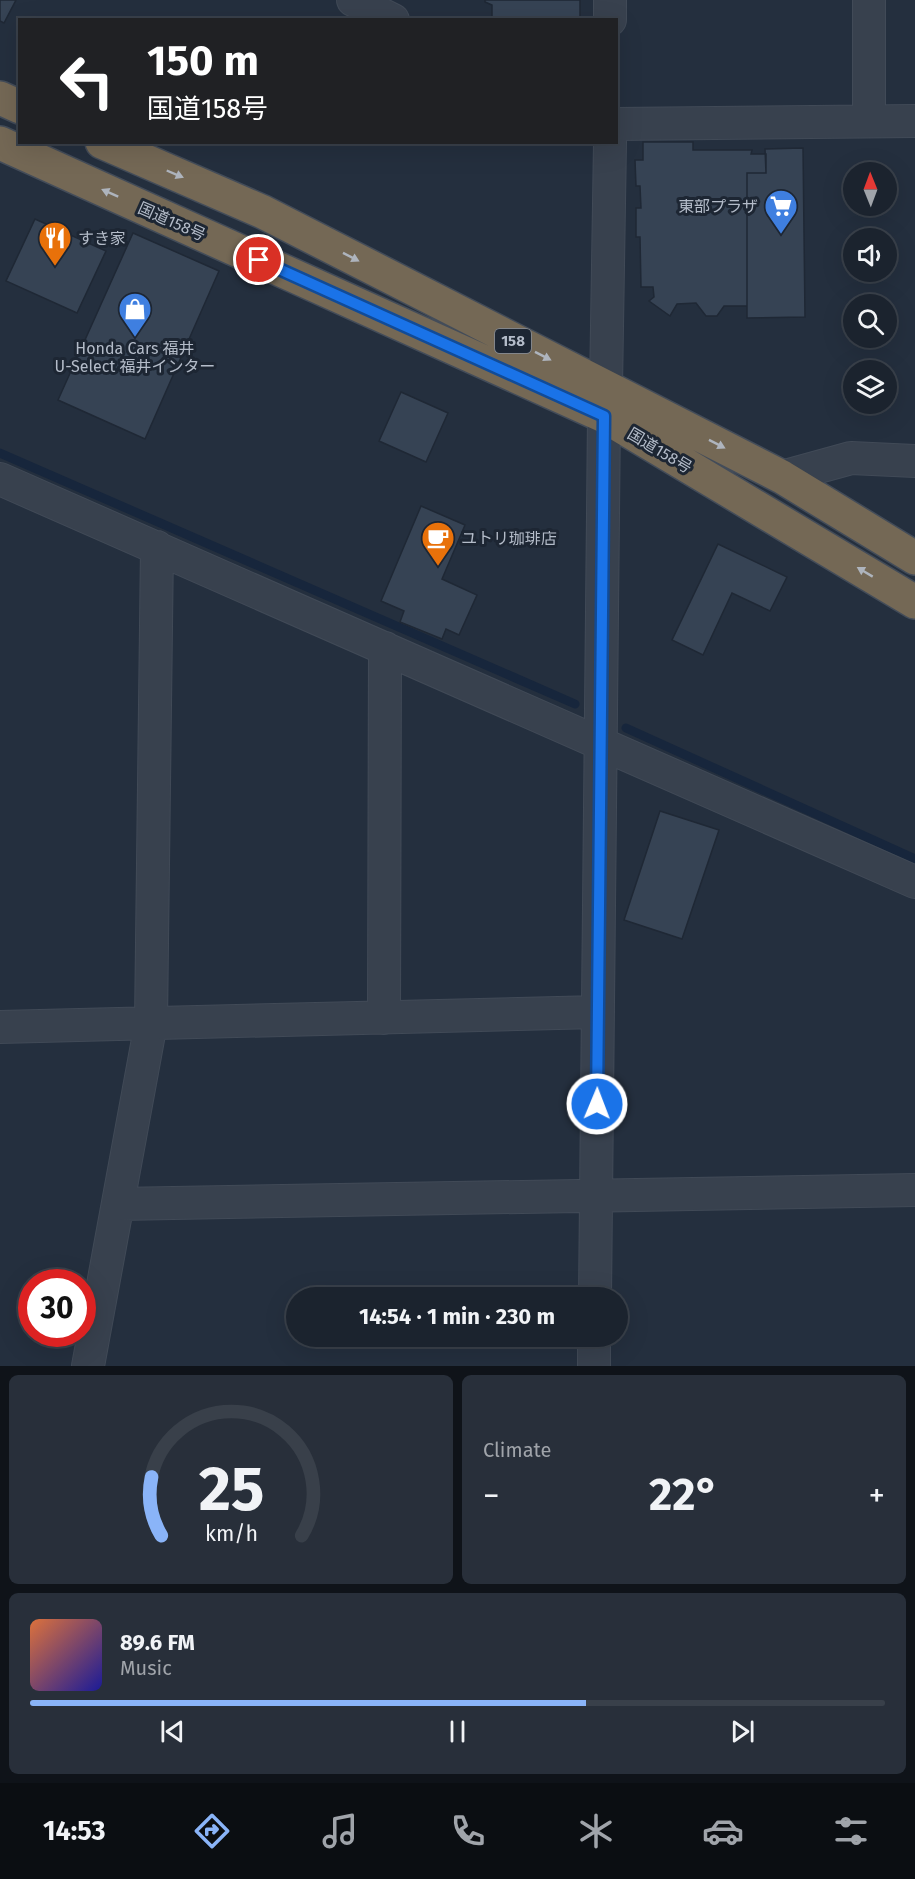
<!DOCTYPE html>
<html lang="en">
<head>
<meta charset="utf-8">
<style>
	:root { --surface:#1b232e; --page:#282f3a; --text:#f1f3f6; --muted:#a0a4aa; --line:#39404a; --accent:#8ab4f8 }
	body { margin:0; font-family:"Fira Sans","Noto Sans JP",sans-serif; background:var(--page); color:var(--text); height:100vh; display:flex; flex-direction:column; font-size:22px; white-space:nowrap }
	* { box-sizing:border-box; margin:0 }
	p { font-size:20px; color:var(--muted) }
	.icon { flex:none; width:33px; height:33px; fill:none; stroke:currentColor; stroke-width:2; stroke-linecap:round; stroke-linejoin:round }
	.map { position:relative; height:1366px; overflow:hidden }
	.details { display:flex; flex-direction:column; gap:9px; padding:9px; background:#0f1319; flex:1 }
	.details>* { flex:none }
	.hud { position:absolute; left:18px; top:18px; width:600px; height:126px; border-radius:0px; box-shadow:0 6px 24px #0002,0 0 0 2px var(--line); background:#202124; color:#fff; overflow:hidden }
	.needle { width:39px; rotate:359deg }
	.tools { position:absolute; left:843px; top:162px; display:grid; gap:12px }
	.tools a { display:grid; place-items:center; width:54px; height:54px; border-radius:50%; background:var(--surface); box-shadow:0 6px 24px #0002,0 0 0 2px var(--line); font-size:30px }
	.speed { position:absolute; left:18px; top:1269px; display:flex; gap:12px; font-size:30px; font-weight:700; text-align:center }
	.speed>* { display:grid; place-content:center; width:78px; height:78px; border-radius:50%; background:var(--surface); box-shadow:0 6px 24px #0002,0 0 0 2px var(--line); line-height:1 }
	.speed .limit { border:9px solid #d22; background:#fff; color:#111 }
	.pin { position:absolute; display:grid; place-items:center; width:51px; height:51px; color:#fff; margin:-26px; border:3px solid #fff; border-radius:50%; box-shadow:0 2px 6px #0007 }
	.me { position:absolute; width:66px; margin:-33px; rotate:1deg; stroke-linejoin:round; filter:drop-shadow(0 0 4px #0008) }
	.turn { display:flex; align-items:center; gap:21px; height:126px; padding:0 30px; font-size:27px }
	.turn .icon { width:78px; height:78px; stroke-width:2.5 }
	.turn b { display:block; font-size:42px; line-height:51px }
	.big { font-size:45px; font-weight:700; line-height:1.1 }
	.details .widget { flex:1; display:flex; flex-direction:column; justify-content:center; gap:9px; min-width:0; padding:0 21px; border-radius:9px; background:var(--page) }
	.details .dial { align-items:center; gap:0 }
	.dial svg { height:156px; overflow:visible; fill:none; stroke:var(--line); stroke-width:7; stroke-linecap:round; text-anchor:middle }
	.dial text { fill:var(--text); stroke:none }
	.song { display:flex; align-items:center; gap:18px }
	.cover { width:72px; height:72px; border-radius:9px; background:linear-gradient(135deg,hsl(20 70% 55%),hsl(240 70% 35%)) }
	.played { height:6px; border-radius:3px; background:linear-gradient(90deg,var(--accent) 65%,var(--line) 65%) }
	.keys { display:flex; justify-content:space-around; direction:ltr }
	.heat { display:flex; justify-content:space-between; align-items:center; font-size:33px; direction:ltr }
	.details .tiles { flex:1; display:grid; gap:9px; grid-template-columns:1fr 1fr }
	.widget:last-child { grid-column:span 2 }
	.trip { position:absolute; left:286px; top:1287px; width:342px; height:60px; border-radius:30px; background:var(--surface); box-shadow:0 6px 24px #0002,0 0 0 2px var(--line); font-weight:700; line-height:60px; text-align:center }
	.tabs { display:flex; height:96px; justify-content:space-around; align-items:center; background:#0b0e12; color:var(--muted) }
	.tabs .icon { width:42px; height:42px }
	.tabs .selected { color:var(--accent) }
	.tabs b { font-size:27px; color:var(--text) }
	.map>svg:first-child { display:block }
</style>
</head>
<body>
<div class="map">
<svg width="915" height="1366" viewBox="0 0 915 1366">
	<rect width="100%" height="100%" fill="#242f3e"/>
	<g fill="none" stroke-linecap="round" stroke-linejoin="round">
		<path stroke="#17263c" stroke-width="9" d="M 0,453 L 575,704
			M 626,728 L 915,859"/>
	</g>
	<path fill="#364354" stroke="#1f2835" stroke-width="1.5" d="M 0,0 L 16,0 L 4,23 L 0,21 Z
		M 485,0 L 580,0 L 580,20 L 492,20 L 492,5 L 485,2 Z
		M 643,142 L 693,142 L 693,150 L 752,150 L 751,154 L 766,154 L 766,173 L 747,173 L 747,306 L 724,306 L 717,316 L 706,316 L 696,303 L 677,304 L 670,316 L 649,301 L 654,297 L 653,287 L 641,287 L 640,237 L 636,237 L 636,208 L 641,208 L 640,186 L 636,186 L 635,160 L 643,160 Z
		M 803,148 L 805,317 L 747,318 L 747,173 L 766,173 L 765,149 Z
		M 35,219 L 106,251 L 77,313 L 6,281 Z
		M 133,233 L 219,271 L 145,439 L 58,400 Z
		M 401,392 L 448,413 L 426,462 L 379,441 Z
		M 421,506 L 465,525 L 442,579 L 477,595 L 459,635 L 446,629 L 442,639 L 400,622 L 404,611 L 381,601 Z
		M 718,544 L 787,577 L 770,611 L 732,593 L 703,655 L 672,640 Z
		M 660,811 L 719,830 L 682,939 L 624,920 Z"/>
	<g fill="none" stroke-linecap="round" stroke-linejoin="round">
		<g stroke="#414a57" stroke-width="34">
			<path id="street" d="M 353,0 L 393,20
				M 610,20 L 610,0
				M 869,121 L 869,0
				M 616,124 L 915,121
				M 782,477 L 851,458 L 915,461
				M 0,479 L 915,882
				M 384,1018 L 385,648
				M 0,1027 L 598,1012
				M 118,1204 L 915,1190
				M 595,1298 L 604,416 L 606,388 L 610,142
				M 88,1366 L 151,1023 L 157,547
				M 594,1366 L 594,1336"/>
		</g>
		<g stroke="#434c59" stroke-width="36">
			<path id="highway" d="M 0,98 L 20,107
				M 102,142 L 263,212 L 782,477 L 915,558
				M 0,143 L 604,416 L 915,602"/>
		</g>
		<use href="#street" stroke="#38414e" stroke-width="32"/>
		<use href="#highway" stroke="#746855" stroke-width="33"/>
	</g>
	<defs><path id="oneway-solid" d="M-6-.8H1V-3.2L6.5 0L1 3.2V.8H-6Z" transform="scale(1.5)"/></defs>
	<g fill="#aeb4bd">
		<use href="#oneway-solid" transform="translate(175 174) rotate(23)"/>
		<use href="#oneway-solid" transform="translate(110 193) rotate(-156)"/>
		<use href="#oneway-solid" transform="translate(351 257) rotate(27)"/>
		<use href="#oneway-solid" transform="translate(543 356) rotate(27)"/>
		<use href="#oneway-solid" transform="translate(717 444) rotate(27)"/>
		<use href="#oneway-solid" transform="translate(865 572) rotate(-149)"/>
	</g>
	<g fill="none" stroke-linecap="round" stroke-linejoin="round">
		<g stroke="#114b97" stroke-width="15">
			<path id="route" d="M 259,260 L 604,416 L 597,1104"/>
		</g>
		<use href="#route" stroke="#1a73e8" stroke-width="10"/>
	</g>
	<defs>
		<g id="supermarket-pin" transform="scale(1.725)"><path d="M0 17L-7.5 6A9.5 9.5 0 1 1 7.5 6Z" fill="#3f7fe0" stroke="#1d2633"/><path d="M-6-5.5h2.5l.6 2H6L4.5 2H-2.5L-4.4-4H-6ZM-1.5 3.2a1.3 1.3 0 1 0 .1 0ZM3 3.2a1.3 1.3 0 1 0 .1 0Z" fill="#fff"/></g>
		<g id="restaurant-pin" transform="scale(1.725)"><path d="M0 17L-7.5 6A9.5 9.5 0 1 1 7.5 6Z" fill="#e8710a" stroke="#1d2633"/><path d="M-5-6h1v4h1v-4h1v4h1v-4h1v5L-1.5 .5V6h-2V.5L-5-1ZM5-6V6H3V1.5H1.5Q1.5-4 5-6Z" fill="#fff"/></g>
		<g id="shop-pin" transform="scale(1.725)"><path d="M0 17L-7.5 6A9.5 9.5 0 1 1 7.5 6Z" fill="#3f7fe0" stroke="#1d2633"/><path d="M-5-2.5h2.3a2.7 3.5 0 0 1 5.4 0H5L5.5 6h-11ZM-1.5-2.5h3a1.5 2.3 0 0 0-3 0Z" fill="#fff"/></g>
		<g id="cafe-pin" transform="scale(1.725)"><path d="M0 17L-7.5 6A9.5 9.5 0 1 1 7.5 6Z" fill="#e8710a" stroke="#1d2633"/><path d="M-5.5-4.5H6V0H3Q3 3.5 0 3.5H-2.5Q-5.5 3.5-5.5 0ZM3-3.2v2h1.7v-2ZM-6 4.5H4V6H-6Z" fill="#fff"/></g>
	</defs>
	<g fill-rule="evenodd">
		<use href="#supermarket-pin" x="781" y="206"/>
		<use href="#restaurant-pin" x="55" y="238"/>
		<use href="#shop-pin" x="135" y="309"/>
		<use href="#cafe-pin" x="438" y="538"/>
	</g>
	<g text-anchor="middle" stroke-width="6" stroke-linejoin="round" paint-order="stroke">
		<rect fill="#1d2633" stroke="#878f9c" stroke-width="1.5" x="495" y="329" width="36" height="24" rx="4.5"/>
		<g font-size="15" font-weight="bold" fill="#b4bcc9">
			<text x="513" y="346">158</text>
		</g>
		<g font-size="16" fill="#b4bcc9" stroke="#1d2633" text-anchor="start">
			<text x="758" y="212" text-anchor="end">東部プラザ</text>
			<text x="78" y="244">すき家</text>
			<text x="135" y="354" text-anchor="middle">Honda Cars 福井<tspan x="135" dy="18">U-Select 福井インター</tspan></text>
			<text x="461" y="544">ユトリ珈琲店</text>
		</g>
		<g font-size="16" fill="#b4bcc9" stroke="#1d2633">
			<text transform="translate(172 221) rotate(24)" y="6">国道158号</text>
			<text transform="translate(660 450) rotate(31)" y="6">国道158号</text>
		</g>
	</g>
</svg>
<div class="tools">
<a><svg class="needle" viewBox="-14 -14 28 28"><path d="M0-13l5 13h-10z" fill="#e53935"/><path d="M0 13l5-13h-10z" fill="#a0a4aa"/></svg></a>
<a><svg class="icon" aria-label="sound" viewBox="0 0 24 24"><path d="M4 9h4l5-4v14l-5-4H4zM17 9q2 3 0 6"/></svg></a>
<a><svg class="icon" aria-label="search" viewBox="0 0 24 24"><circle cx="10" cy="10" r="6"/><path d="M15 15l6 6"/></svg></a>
<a><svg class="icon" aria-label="layers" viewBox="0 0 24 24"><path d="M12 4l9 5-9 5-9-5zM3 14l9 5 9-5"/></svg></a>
</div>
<div class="speed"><div class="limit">30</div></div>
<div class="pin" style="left:259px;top:260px;background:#d93025"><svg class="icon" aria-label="arrive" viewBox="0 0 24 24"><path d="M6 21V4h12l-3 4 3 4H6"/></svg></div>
<svg class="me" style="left:597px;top:1104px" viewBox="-20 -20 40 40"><circle r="17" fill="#1a73e8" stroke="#fff" stroke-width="3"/><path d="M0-11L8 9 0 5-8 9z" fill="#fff"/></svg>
<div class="trip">14:54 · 1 min · 230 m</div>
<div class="hud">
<div class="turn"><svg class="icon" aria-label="left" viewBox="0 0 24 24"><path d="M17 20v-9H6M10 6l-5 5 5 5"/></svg><div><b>150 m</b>国道158号</div></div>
</div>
</div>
<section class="details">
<div class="tiles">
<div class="widget dial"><svg viewBox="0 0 100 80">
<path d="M14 69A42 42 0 1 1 86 69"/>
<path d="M14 69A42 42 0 0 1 9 39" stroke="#8ab4f8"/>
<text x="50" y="56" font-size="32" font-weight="700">25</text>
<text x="50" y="72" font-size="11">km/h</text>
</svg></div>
<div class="widget"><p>Climate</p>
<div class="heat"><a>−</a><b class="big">22°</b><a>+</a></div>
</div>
<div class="widget">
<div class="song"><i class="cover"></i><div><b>89.6 FM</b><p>Music</p></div></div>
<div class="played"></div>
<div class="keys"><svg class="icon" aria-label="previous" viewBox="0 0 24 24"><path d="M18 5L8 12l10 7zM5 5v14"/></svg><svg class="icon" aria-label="pause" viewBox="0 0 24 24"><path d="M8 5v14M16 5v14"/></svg><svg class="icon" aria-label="next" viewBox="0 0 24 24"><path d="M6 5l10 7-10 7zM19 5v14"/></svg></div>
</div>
</div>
</section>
<nav class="tabs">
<b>14:53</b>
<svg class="icon selected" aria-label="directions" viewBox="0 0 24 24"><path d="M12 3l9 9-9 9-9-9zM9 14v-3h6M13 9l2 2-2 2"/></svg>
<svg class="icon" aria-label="music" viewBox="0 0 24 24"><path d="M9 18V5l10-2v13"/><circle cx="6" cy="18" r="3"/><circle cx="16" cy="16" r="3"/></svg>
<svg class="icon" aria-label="phone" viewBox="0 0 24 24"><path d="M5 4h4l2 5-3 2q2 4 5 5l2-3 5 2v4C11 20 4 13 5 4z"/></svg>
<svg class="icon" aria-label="climate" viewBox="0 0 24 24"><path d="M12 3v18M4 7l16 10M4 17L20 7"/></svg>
<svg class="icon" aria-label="car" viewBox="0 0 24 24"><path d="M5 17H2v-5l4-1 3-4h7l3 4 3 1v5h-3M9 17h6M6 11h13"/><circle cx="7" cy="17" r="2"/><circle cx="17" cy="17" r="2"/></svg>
<svg class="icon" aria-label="filters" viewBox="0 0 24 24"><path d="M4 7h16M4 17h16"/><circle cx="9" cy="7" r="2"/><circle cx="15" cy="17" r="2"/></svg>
</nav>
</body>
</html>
